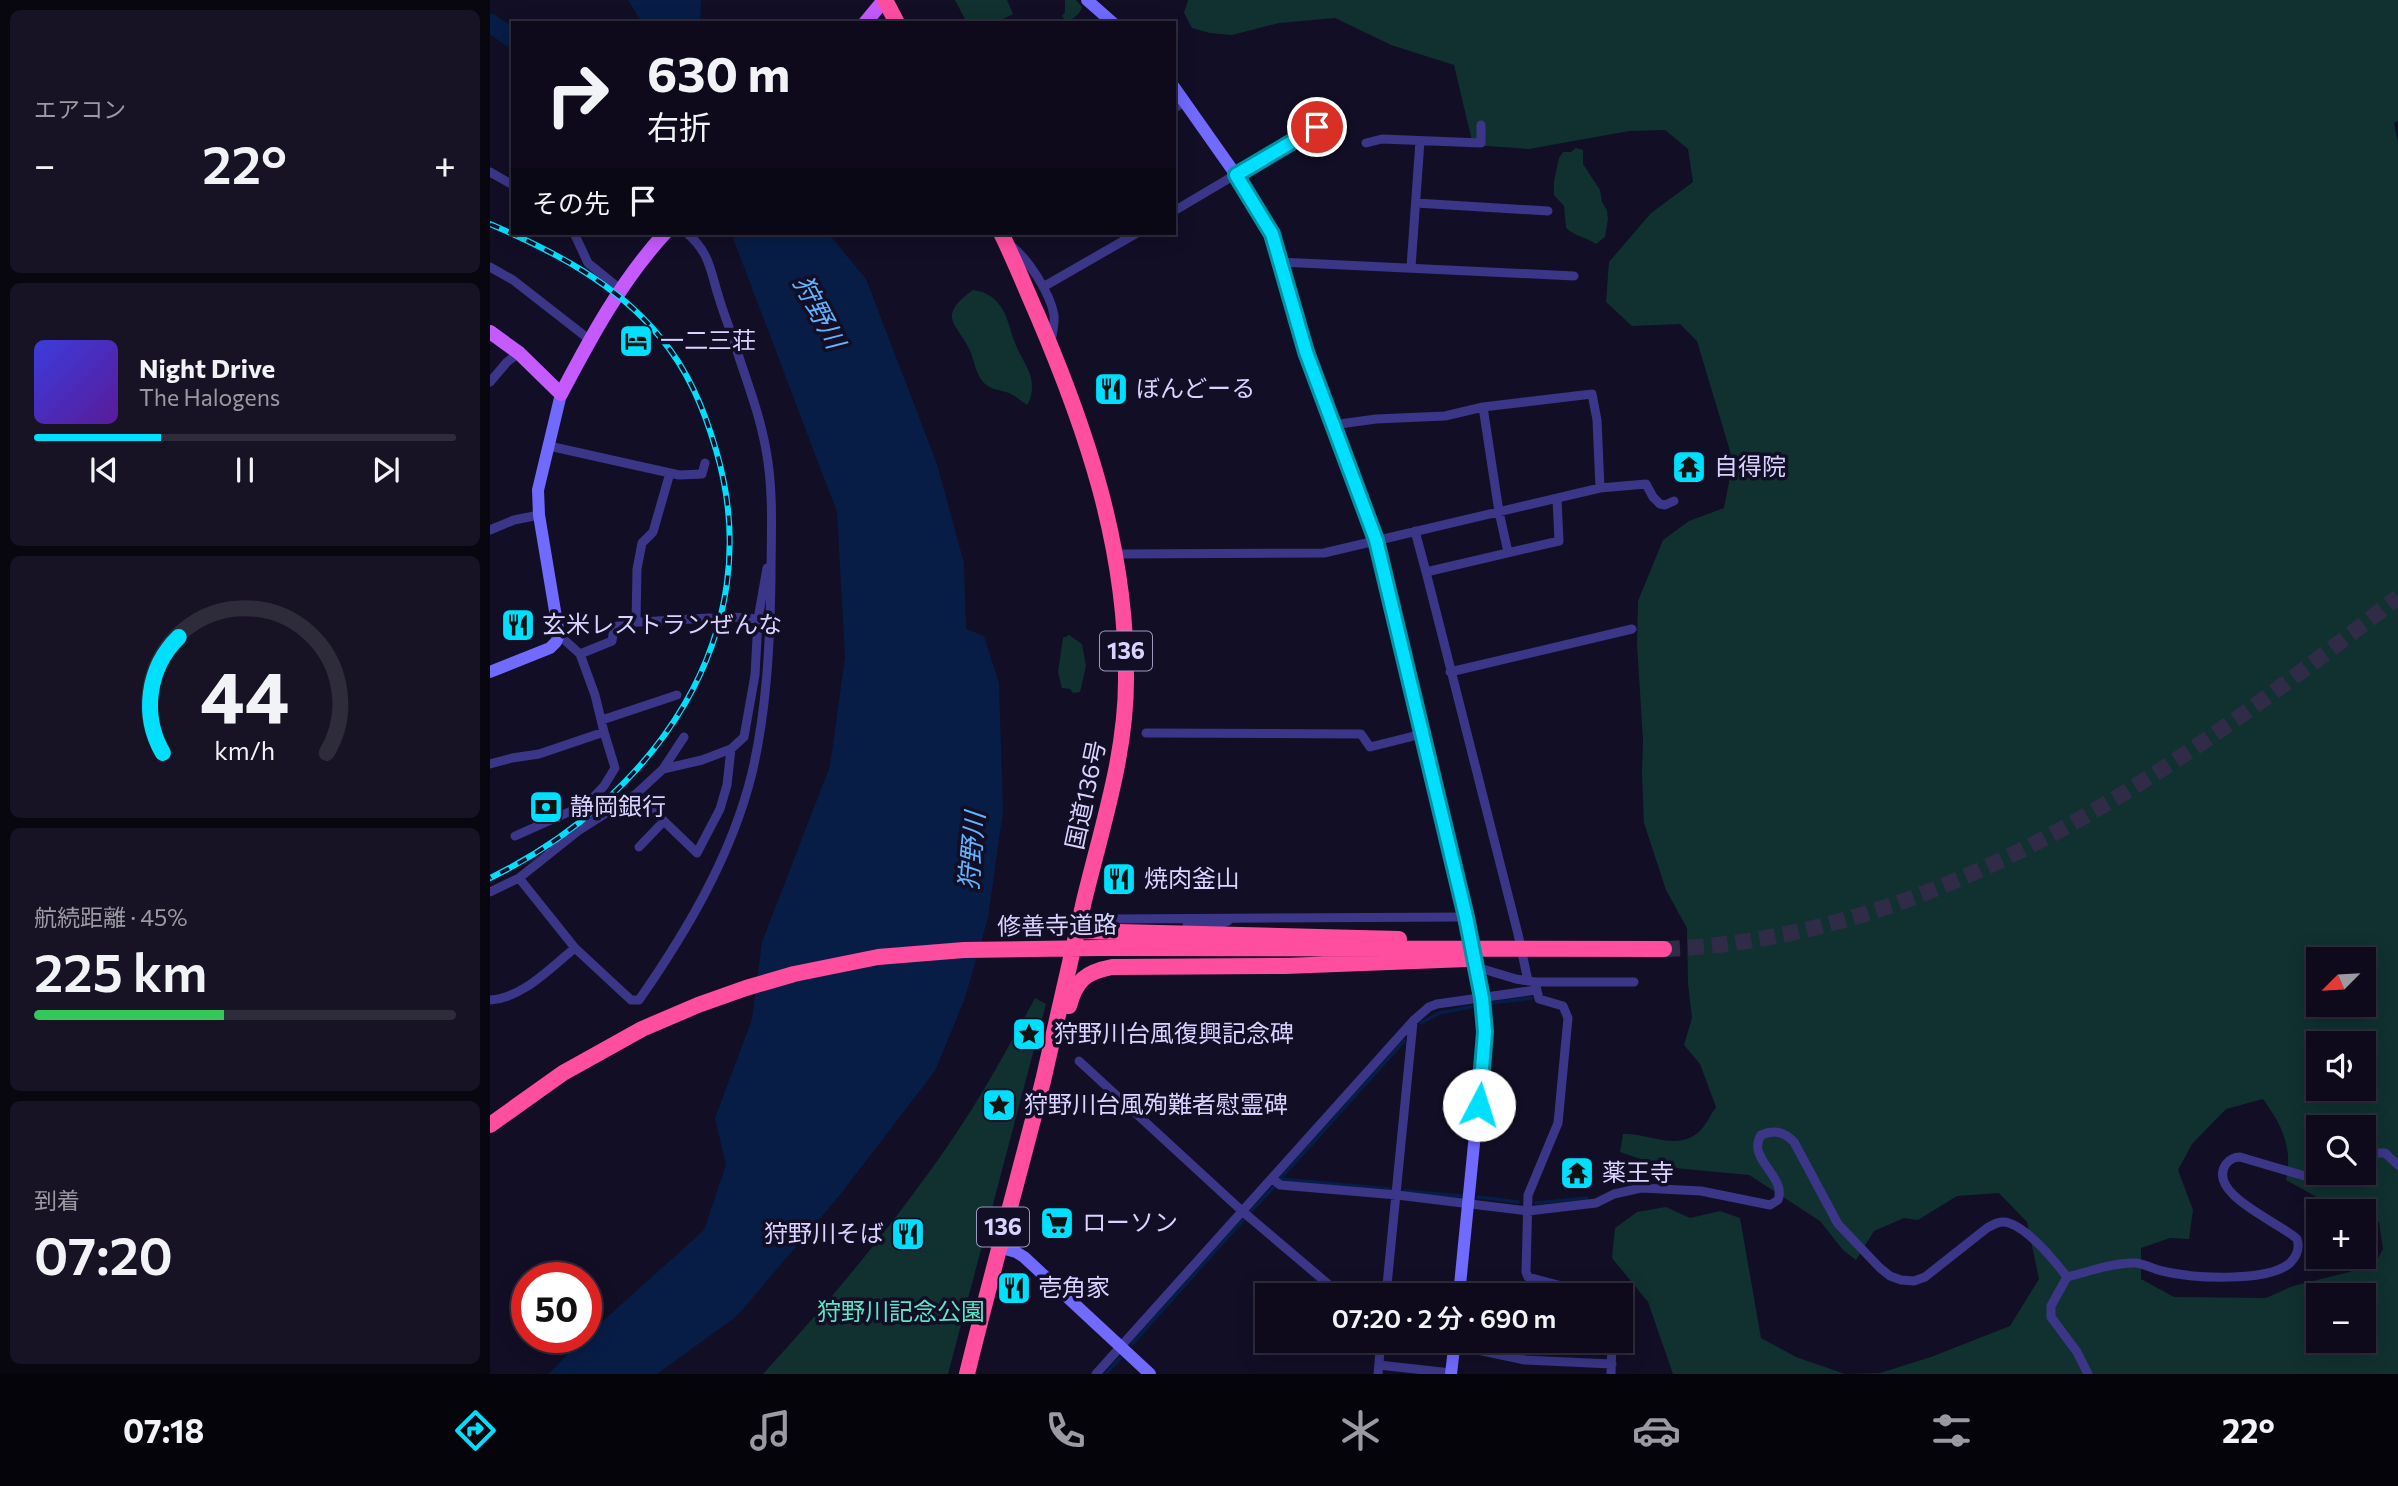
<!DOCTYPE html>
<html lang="ja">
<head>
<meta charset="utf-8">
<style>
	:root { --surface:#0e0a1c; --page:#171325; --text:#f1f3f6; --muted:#9b9aa3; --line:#2e2b3b; --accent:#00e0fe }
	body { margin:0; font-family:Commissioner,"Noto Sans JP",sans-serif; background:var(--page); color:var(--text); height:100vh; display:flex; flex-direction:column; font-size:26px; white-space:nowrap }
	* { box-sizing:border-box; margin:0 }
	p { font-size:23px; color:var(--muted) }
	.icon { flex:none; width:38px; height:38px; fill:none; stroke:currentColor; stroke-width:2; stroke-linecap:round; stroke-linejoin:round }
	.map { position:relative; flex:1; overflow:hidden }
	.side { display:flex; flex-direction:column; gap:10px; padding:10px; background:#08060f; width:490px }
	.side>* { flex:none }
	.banner { position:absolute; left:21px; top:21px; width:665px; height:214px; border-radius:0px; box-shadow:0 4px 18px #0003,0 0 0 2px var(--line); background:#0e0a1c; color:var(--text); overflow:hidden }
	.needle { width:46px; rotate:246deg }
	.buttons { position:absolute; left:1816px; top:947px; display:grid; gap:14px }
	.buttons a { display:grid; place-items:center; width:70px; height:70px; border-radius:0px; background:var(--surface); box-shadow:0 4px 18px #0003,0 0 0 2px var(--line); font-size:35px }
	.speed { position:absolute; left:21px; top:1262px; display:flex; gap:14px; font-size:35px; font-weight:700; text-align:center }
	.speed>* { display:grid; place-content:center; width:91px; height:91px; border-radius:50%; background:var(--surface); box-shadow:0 4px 18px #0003,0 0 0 2px var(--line); line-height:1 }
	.speed .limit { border:10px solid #d22; background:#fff; color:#111 }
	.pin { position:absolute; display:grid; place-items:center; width:60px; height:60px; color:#fff; margin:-30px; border:4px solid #fff; border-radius:50%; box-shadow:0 2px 7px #0007 }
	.me { position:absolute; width:77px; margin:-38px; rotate:5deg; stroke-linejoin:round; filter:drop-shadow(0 0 5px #0008) }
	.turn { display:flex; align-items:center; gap:24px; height:147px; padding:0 21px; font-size:32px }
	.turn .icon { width:91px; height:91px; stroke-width:2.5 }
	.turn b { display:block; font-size:49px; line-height:60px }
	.then { display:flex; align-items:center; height:66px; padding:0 21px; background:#0003; gap:14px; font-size:26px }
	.big { font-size:52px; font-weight:600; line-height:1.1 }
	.side .tile { flex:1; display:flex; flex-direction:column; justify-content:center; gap:10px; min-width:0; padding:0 24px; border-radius:10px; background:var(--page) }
	.side .dial { align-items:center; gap:0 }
	.dial svg { height:182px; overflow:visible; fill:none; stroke:var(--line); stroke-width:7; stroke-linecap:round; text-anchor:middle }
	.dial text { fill:var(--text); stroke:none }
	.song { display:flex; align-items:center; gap:21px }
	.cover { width:84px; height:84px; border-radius:10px; background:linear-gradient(135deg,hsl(240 70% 55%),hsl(270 70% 35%)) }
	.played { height:7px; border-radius:4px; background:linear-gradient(90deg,var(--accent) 30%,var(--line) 30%) }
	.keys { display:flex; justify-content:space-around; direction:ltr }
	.heat { display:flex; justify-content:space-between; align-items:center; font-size:38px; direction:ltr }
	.charge { height:10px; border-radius:5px; background:linear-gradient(90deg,#34c759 45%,var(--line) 0) }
	.trip { position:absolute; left:765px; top:1283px; width:378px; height:70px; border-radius:0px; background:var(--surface); box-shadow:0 4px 18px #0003,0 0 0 2px var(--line); font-weight:600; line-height:70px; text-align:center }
	.menu { display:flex; height:112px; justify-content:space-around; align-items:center; background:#06040b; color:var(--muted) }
	.menu .icon { width:49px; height:49px }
	.menu .active { color:var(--accent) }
	.menu b { font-size:32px; color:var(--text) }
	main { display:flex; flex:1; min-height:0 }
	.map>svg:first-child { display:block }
</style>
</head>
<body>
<main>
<section class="side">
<div class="tile"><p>エアコン</p>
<div class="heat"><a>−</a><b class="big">22°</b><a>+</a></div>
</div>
<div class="tile">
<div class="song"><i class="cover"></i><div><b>Night Drive</b><p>The Halogens</p></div></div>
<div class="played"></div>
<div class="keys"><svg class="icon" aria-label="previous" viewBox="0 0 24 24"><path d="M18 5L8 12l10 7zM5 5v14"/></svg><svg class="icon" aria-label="pause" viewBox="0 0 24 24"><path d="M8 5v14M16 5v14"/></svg><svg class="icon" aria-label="next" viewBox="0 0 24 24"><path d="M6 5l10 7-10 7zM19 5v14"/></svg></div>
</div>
<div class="tile dial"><svg viewBox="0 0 100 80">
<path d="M14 69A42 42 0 1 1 86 69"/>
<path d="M14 69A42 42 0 0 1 21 18" stroke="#00e0fe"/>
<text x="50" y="56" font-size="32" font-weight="700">44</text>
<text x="50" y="72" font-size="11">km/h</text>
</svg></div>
<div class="tile"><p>航続距離 · 45%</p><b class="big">225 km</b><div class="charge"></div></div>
<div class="tile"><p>到着</p><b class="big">07:20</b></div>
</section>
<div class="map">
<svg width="1908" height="1374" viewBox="0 0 1908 1374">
	<rect width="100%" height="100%" fill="#120e26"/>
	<path fill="#103130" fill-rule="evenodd" d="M 465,0 L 517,0 L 523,14 L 511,20 L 512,23 L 477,23 Z
		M 575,0 L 586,0 L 592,7 C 591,13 582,21 576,21 L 572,16 L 575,12 Z
		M 698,0 L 1908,0 L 1908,121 L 1904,123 L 1908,144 L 1908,1374 L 1183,1374 L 1158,1302 L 1122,1258 L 1125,1228 L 1147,1212 L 1176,1207 L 1200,1218 L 1230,1211 L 1250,1218 L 1271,1338 L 1306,1357 L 1355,1374 L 1390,1373 L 1441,1357 L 1520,1326 L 1549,1279 L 1537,1222 L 1509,1193 L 1467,1196 L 1428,1220 L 1414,1218 L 1384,1231 L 1366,1260 L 1353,1250 L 1330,1221 L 1259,1175 L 1174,1167 L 1130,1152 L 1133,1134 C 1160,1133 1187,1152 1210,1131 C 1216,1125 1221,1114 1226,1107 L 1210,1064 L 1194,1045 L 1202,1018 L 1198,984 L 1197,928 L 1176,890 L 1154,823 L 1152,774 L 1153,740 L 1147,644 L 1148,601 L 1173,540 L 1199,521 L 1234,508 L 1243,461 L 1207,341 L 1190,324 L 1142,326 L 1116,302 L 1119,262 L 1161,213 L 1203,182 L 1198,149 L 1175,130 L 1139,131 L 1039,149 L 983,145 L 964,65 L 901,45 L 845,18 L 789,23 L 742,35 L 720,33 L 702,28 L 694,13 ZM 1829,959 L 1874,959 L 1874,1004 L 1829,1004 ZM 1829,1043 L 1874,1043 L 1874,1088 L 1829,1088 ZM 1773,1099 C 1792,1125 1803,1147 1796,1180 L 1852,1211 L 1874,1211 L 1874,1219 L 1889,1222 L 1893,1249 L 1886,1262 L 1859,1272 L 1803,1286 L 1776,1298 L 1684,1297 L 1651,1279 L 1651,1248 L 1680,1238 L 1699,1239 L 1703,1210 L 1688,1170 L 1702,1144 L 1736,1109 ZM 1829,1127 L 1874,1127 L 1874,1172 L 1829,1172 ZM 1829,1295 L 1874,1295 L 1874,1340 L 1829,1340 Z
		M 1086,148 L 1093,150 L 1093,164 L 1110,190 L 1112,202 L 1117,210 L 1118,219 L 1115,237 L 1106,244 C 1096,237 1086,237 1076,228 L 1074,206 L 1064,195 L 1064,181 L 1069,158 L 1073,152 L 1081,152 Z
		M 483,290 C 493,292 500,294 507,302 C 518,314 519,328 525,343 C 529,354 538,366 541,378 C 543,386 542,398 537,405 C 531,401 526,396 519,393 C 511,390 501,390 494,383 C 487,376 484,362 481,353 C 469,324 444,318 483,290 Z
		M 579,635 L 592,644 L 596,666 L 590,692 L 583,693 L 580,689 L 572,688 L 568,672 L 573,638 Z
		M 545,998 L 556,1004 L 458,1374 L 273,1374 C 341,1300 404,1224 461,1141 C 492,1096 519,1046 545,998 Z"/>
	<path fill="#071d46" d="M 138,0 L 211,0 L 210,23 L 152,23 Z
		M 241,233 L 338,233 L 376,279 L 447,464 L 474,563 L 476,629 L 494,636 L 509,683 L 513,811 L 498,918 L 475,998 L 445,1071 L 349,1196 L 247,1316 L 167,1374 L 59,1374 L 83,1348 L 214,1230 L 236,1165 L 225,1118 L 262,1019 L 272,942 L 340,766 L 355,657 L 347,512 Z"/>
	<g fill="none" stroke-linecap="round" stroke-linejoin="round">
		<path stroke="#071d46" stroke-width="3.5" d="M 1001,1003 L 1041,998
			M 931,1023 L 949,1013 L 985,1006
			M 790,1179 L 914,1041
			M 790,1179 L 900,1189
			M 914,1191 L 972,1196
			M 988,1197 L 1028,1202
			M 1046,1203 L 1097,1198
			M 761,1211 L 784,1187
			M 642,1344 L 753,1220
			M 616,1374 L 630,1358"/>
		<path stroke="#071d46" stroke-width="19" d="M 0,23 L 23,39"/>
		<path stroke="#302c47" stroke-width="9" stroke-dasharray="9 4.5" stroke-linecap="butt" d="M 219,618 L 243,617"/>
		<path stroke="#302c47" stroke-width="16" stroke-dasharray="16 8" stroke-linecap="butt" d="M 1174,949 C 1456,938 1694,765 1908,597"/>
		<path stroke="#3b3688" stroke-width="9" d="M 684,108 L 695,102
			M 876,143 L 892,139 L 991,143 L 991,125
			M 0,172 L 23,185
			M 926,203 L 1058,211
			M 684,211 L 831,124 L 834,123 L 843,131
			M 84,233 L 98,263 L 130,289
			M 520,245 C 538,258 560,293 564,315 C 565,323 562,334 561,343
			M 790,262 L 1084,276
			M 0,267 L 23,280 L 100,340
			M 921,267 L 930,141
			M 553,287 L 647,233
			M 0,382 L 17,362 L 29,353
			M 993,407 L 1009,512 L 1018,552
			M 842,425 L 886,419 L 955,416 L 993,407 L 1102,394 L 1107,420 L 1110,488
			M 59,446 L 189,475 L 212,474 L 215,463
			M 0,530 L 24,520 L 49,515
			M 925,531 L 936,572
			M 625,554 L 834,553 L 1110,488 L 1156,484 L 1163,497 L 1170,504 L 1175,505 L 1184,501
			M 243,617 L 268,619 L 277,568
			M 146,622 L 147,569 L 152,543 L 163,532 L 180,473
			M 69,635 L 90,654 L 122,641 L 124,628 L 133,623 L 219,618
			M 960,672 L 1142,629
			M 112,720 L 187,695
			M 656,733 L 871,734 L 880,747 L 932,734
			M 0,764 L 22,758 L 49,754 L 114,732 L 105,695 L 90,654
			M 173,769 L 194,737
			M 146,794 L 207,853 L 230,809 L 237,785 L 241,749 L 254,737 L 265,675 L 268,619
			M 25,836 L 97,804 L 114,786 L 125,768 L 114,732
			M 149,847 L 174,821
			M 29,878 L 85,948 L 141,1000 L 149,1000 C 197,931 242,855 262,773 C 277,709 280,642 281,577 C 281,535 284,492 276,450 C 270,415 257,382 246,348 C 241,331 234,315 229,298 C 220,270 220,253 197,233
			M 0,892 L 29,878 L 88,831 L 146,794 L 173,769 L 212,760 L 241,749
			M 619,919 L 977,917
			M 697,926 L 725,926 L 738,921
			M 986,967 L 1026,979 L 1045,982 L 1144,982
			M 1038,981 L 1028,934 L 936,572 L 1069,541 L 1067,499
			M 1045,982 L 1049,999 L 1073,1006 L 1078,1018 L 1068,1123 L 1038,1195 L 1036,1272 L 1038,1277 L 1083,1289 L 1092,1295
			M 0,1000 C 33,998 60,968 85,948
			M 589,1061 L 752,1211 L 851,1295
			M 1874,1158 L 1885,1153 L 1895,1153 L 1908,1165
			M 782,1178 L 790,1185 L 907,1195 L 1038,1211 L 1106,1203 L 1124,1194 L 1151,1188 L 1211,1191 L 1280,1205 L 1288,1200 C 1297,1176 1256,1159 1271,1135 C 1285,1129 1294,1132 1304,1142 L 1348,1224 L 1390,1268 L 1400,1276 L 1411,1280 L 1424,1281 L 1435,1277 L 1497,1228 C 1504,1224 1511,1220 1519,1223 C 1540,1230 1564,1260 1577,1277
			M 1577,1277 C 1598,1272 1624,1262 1646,1263 C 1655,1264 1663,1269 1672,1271 C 1701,1278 1777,1283 1800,1263 C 1807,1256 1810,1248 1807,1239 C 1793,1224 1715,1194 1736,1164 C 1740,1159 1744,1157 1750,1157 L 1825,1179 L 1838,1178 L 1849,1172
			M 1577,1277 L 1561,1306 L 1561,1317 L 1587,1352 L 1598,1374
			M 896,1295 L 923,1022
			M 964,1345 L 1035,1360 L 1122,1364
			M 889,1365 L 961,1373
			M 606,1374 L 923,1021 L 939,1007 L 947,1004 L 1046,990
			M 888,1374 L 891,1340
			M 1121,1374 L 1122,1340"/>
		<path stroke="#706aff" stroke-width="12" d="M 597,0 L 623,23
			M 684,87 L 746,175 L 782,234 L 816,352 L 886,540 L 977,917 L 992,998 L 995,1033 L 969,1295
			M 0,672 L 60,648 L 66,642 L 69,635 L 49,515 L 48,490 L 71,394
			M 508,1247 L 526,1252 L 534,1257 L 660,1374
			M 961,1374 L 965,1340"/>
		<path stroke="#c45aff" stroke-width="14" d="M 375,23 L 394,0
			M 0,332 L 29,353 L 71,394 C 101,337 131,281 175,233"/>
		<path stroke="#ff4ea0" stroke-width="16" d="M 395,0 L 407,23
			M 588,931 L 909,939
			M 579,1006 C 586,980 596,972 622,967 L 795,966 L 977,959
			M 0,1125 L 73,1073 L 152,1029 L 208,1005 L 256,988 L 304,974 L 388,957 L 474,950 L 610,948 L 1174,949
			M 477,1374 C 501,1276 528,1179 553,1081 C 567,1021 580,961 594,901 C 612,826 637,753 636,675 C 636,546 597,431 547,314 C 535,287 524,259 511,233"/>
		<g stroke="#00e0fe" stroke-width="6">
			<path id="rail" d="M 0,224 C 63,251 126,283 170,337 C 198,370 214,409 226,450 C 281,635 163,799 0,878"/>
		</g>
		<use href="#rail" stroke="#120e26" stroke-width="3.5" stroke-dasharray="10" stroke-linecap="butt"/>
	</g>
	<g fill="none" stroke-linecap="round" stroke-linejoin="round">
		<g stroke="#0092a5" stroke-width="18">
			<path id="route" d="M 827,127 L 746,175 L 782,234 L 816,352 L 886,540 L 976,917 L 992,998 L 995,1032 L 989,1105"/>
		</g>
		<use href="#route" stroke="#00e0fe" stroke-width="12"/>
	</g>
	<defs>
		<g id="hotel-square" transform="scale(1.75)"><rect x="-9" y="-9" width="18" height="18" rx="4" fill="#00e0fe" stroke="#120e26"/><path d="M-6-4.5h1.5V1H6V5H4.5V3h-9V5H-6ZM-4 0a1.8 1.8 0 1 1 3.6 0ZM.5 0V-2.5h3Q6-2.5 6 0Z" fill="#111"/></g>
		<g id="restaurant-square" transform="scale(1.75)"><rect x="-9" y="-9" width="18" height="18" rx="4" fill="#00e0fe" stroke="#120e26"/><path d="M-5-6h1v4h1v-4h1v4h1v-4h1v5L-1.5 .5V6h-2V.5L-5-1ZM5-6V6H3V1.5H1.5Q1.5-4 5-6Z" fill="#111"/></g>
		<g id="temple-square" transform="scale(1.75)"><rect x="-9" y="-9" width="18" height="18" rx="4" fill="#00e0fe" stroke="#120e26"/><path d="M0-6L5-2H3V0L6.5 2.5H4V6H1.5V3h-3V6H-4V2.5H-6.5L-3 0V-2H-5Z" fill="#111"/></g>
		<g id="bank-square" transform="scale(1.75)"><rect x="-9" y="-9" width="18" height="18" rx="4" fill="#00e0fe" stroke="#120e26"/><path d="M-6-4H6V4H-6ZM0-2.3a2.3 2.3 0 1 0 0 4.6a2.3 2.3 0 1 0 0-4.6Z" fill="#111"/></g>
		<g id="sight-square" transform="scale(1.75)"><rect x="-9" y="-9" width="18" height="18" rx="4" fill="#00e0fe" stroke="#120e26"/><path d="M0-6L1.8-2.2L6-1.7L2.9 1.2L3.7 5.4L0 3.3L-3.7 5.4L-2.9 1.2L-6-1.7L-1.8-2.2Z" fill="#111"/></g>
		<g id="supermarket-square" transform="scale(1.75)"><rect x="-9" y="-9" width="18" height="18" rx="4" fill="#00e0fe" stroke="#120e26"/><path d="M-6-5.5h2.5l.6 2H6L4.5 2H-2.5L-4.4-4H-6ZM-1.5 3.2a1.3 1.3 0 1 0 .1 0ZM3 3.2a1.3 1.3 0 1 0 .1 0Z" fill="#111"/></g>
	</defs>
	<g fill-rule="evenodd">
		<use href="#hotel-square" x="146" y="341"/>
		<use href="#restaurant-square" x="621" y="389"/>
		<use href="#temple-square" x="1199" y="467"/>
		<use href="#restaurant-square" x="28" y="625"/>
		<use href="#bank-square" x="56" y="807"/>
		<use href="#restaurant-square" x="629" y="879"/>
		<use href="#sight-square" x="539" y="1034"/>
		<use href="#sight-square" x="509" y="1105"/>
		<use href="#temple-square" x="1087" y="1173"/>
		<use href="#supermarket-square" x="567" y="1223"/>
		<use href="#restaurant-square" x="418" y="1234"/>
		<use href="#restaurant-square" x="524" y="1288"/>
	</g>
	<g text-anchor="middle" stroke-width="7" stroke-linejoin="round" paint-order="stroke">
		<g fill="#120e26" stroke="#9d98be" stroke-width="2">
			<rect x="610" y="631.5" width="52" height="39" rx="5"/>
			<rect x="487" y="1207.5" width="52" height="39" rx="5"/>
		</g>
		<g font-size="23" font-weight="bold" fill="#d9d3ff">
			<text x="636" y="659">136</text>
			<text x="513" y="1235">136</text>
		</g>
		<g font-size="24" fill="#d9d3ff" stroke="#120e26" text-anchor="start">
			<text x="170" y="349">一二三荘</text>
			<text x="646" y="397">ぼんどーる</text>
			<text x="1224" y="475">自得院</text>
			<text x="52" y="633">玄米レストランぜんな</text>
			<text x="80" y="815">静岡銀行</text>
			<text x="654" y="887">焼肉釜山</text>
			<text x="564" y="1042">狩野川台風復興記念碑</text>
			<text x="534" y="1113">狩野川台風殉難者慰霊碑</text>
			<text x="1112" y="1181">薬王寺</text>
			<text x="592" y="1231">ローソン</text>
			<text x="394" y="1242" text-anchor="end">狩野川そば</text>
			<text x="548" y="1296">壱角家</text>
		</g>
		<g font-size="24" fill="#d9d3ff" stroke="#120e26">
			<text transform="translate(596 795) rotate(-78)" y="8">国道136号</text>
			<text transform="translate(567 926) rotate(-1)" y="8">修善寺道路</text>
		</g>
		<g font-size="24" fill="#58e6c5" stroke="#120e26">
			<text x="411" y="1320">狩野川記念公園</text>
		</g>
		<g font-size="26" font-style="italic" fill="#61b3ff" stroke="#120e26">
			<text transform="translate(329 312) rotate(62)" y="9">狩野川</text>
			<text transform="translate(482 851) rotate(-85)" y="9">狩野川</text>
		</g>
	</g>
</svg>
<div class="buttons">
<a><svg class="needle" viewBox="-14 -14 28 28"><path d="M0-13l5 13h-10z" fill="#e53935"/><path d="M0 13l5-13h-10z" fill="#9b9aa3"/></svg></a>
<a><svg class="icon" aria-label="sound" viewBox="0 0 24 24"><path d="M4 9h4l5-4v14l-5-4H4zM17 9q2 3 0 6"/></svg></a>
<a><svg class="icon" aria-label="search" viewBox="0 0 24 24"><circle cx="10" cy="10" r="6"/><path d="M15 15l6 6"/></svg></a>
<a>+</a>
<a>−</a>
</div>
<div class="speed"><div class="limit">50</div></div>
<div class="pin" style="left:827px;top:127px;background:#d93025"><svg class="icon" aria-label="arrive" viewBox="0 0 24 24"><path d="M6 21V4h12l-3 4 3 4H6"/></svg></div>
<svg class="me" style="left:989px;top:1105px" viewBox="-20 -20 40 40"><circle r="19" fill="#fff"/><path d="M0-13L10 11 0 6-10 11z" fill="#00e0fe"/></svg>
<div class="trip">07:20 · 2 分 · 690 m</div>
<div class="banner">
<div class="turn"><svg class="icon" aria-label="right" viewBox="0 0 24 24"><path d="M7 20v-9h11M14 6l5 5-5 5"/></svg><div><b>630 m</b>右折</div></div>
<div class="then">その先<svg class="icon" aria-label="arrive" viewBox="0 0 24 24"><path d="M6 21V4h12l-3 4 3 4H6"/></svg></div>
</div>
</div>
</main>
<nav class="menu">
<b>07:18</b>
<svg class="icon active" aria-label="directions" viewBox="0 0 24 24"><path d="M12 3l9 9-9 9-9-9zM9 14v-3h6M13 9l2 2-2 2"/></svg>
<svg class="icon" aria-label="music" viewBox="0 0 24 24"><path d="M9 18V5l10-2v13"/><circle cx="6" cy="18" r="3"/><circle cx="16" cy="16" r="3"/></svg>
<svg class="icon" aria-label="phone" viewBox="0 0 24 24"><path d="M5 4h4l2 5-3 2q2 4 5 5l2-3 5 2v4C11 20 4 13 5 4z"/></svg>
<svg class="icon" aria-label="climate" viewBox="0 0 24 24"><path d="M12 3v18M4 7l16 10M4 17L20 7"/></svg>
<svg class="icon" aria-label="car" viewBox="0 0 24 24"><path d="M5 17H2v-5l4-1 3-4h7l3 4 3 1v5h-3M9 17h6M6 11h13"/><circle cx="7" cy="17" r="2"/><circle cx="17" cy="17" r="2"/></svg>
<svg class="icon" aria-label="filters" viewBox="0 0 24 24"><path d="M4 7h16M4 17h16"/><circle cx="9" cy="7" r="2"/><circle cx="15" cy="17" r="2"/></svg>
<b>22°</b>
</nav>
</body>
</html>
